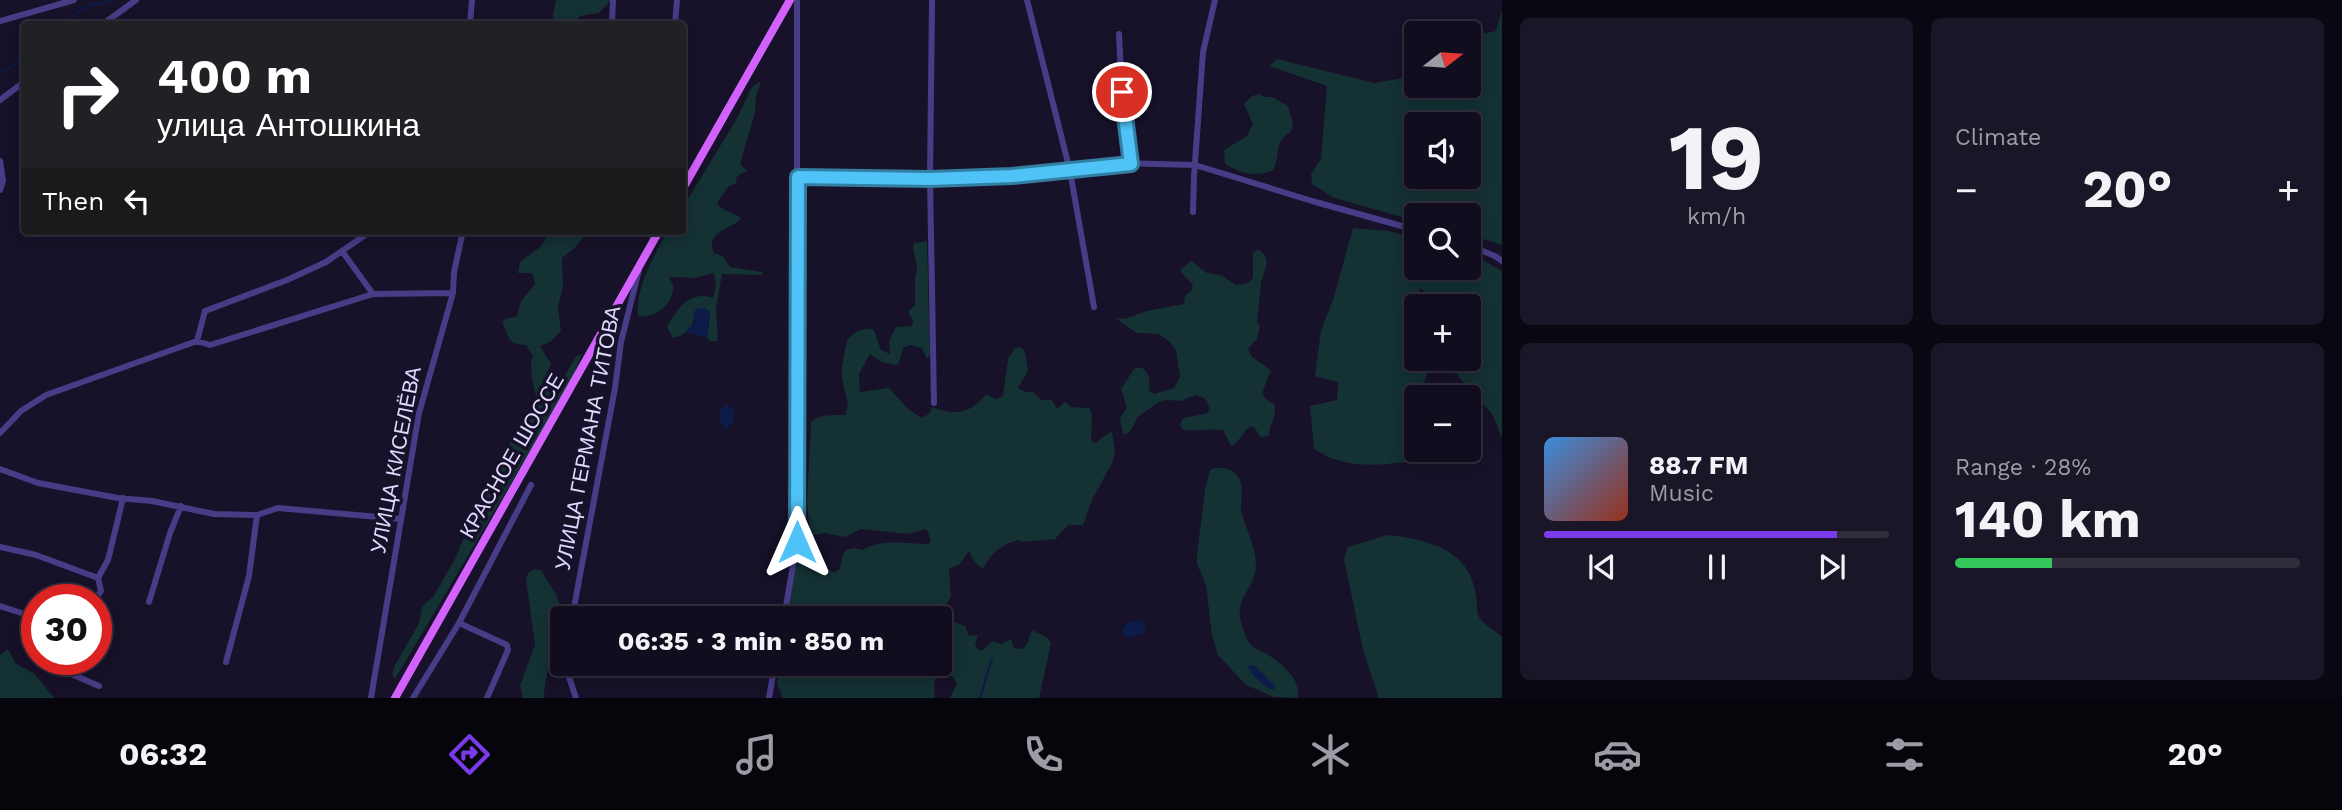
<!DOCTYPE html>
<html lang="en">
<head>
<meta charset="utf-8">
<style>
	:root { --surface:#110d1f; --page:#1a1628; --text:#f1f3f6; --muted:#9c9ca4; --line:#302d3d; --accent:#7c3aed }
	body { margin:0; font-family:"Work Sans",sans-serif; background:var(--page); color:var(--text); height:100vh; display:flex; flex-direction:column; font-size:26px; white-space:nowrap }
	* { box-sizing:border-box; margin:0 }
	p { font-size:23px; color:var(--muted) }
	.icon { flex:none; width:38px; height:38px; fill:none; stroke:currentColor; stroke-width:2; stroke-linecap:round; stroke-linejoin:round }
	.map { position:relative; flex:1; overflow:hidden }
	.sheet { display:flex; flex-direction:column; gap:18px; padding:18px; background:#090711; width:840px }
	.sheet>* { flex:none }
	.guide { position:absolute; left:21px; top:21px; width:665px; height:214px; border-radius:7px; box-shadow:0 4px 18px #0003,0 0 0 2px var(--line); background:#202124; color:#fff; overflow:hidden }
	.needle { width:46px; rotate:73deg }
	.controls { position:absolute; left:1404px; top:21px; display:grid; gap:14px }
	.controls a { display:grid; place-items:center; width:77px; height:77px; border-radius:7px; background:var(--surface); box-shadow:0 4px 18px #0003,0 0 0 2px var(--line); font-size:35px }
	.speed { position:absolute; left:21px; top:584px; display:flex; gap:14px; font-size:35px; font-weight:700; text-align:center }
	.speed>* { display:grid; place-content:center; width:91px; height:91px; border-radius:50%; background:var(--surface); box-shadow:0 4px 18px #0003,0 0 0 2px var(--line); line-height:1 }
	.speed .limit { border:10px solid #d22; background:#fff; color:#111 }
	.pin { position:absolute; display:grid; place-items:center; width:60px; height:60px; color:#fff; margin:-30px; border:4px solid #fff; border-radius:50%; box-shadow:0 2px 7px #0007 }
	.me { position:absolute; width:77px; margin:-38px; rotate:0deg; stroke-linejoin:round; filter:drop-shadow(0 0 5px #0008) }
	.turn { display:flex; align-items:center; gap:24px; height:147px; padding:0 21px; font-size:32px }
	.turn .icon { width:91px; height:91px; stroke-width:2.5 }
	.turn b { display:block; font-size:49px; line-height:60px }
	.then { display:flex; align-items:center; height:66px; padding:0 21px; background:#0003; gap:14px; font-size:26px }
	.big { font-size:52px; font-weight:700; line-height:1.1 }
	.sheet .tile { flex:1; display:flex; flex-direction:column; justify-content:center; gap:10px; min-width:0; padding:0 24px; border-radius:10px; background:var(--page) }
	.sheet .dial { align-items:center; gap:0 }
	.dial b { font-size:91px; line-height:1 }
	.song { display:flex; align-items:center; gap:21px }
	.cover { width:84px; height:84px; border-radius:10px; background:linear-gradient(135deg,hsl(210 70% 55%),hsl(10 70% 35%)) }
	.played { height:7px; border-radius:4px; background:linear-gradient(90deg,var(--accent) 85%,var(--line) 85%) }
	.keys { display:flex; justify-content:space-around; direction:ltr }
	.heat { display:flex; justify-content:space-between; align-items:center; font-size:38px; direction:ltr }
	.charge { height:10px; border-radius:5px; background:linear-gradient(90deg,#34c759 28%,var(--line) 0) }
	.sheet .tiles { flex:1; display:grid; gap:18px; grid-template-columns:repeat(2,1fr) }
	.trip { position:absolute; left:550px; top:606px; width:402px; height:70px; border-radius:7px; background:var(--surface); box-shadow:0 4px 18px #0003,0 0 0 2px var(--line); font-weight:700; line-height:70px; text-align:center }
	.tab-bar { display:flex; height:112px; justify-content:space-around; align-items:center; background:#07050c; color:var(--muted) }
	.tab-bar .icon { width:49px; height:49px }
	.tab-bar .current { color:var(--accent) }
	.tab-bar b { font-size:32px; color:var(--text) }
	main { display:flex; flex:1; min-height:0 }
	.map>svg:first-child { display:block }
</style>
</head>
<body>
<main>
<div class="map">
<svg width="1502" height="698" viewBox="0 0 1502 698">
	<rect width="100%" height="100%" fill="#171129"/>
	<path fill="#143133" fill-rule="evenodd" d="M 556,0 L 611,0 L 599,13 L 580,16 L 574,24 L 555,24 L 553,15 Z
		M 1502,10 L 1502,245 L 1468,234 L 1468,215 L 1416,215 L 1416,221 L 1334,198 L 1312,184 L 1311,174 L 1321,159 L 1327,86 L 1269,66 L 1277,59 L 1374,83 L 1416,76 L 1416,86 L 1468,86 L 1468,36 L 1496,31 ZM 1416,124 L 1468,124 L 1468,177 L 1416,177 Z
		M 761,81 L 756,97 L 755,113 L 740,164 L 747,171 L 737,176 L 736,183 L 729,186 L 717,203 C 722,212 735,211 741,219 C 729,230 705,232 714,253 L 723,256 L 730,267 L 762,272 L 762,275 L 722,274 L 716,308 L 718,341 L 710,341 L 707,338 L 710,312 L 697,309 L 694,312 C 695,326 687,335 673,338 L 667,327 C 677,308 690,290 713,298 C 716,288 717,282 713,273 L 696,278 L 669,277 C 670,280 672,283 673,286 C 675,304 654,319 638,316 C 635,288 654,255 668,231 L 682,231 L 683,207 L 736,120 L 752,87 Z
		M 1259,94 L 1265,97 L 1272,97 L 1288,106 L 1293,124 L 1291,132 C 1273,141 1281,155 1273,170 C 1256,178 1240,173 1225,164 L 1224,150 L 1247,136 L 1253,124 L 1244,104 L 1252,96 Z
		M 1353,228 L 1388,231 L 1416,238 L 1416,268 L 1468,268 L 1468,252 L 1502,271 L 1502,438 L 1492,414 L 1450,367 L 1447,359 L 1468,359 L 1468,306 L 1431,306 L 1428,295 L 1420,288 L 1414,329 L 1416,359 L 1422,359 L 1428,371 L 1419,397 L 1416,397 L 1417,450 L 1412,461 C 1379,466 1343,469 1314,449 L 1310,406 L 1337,400 L 1338,382 L 1315,376 L 1321,330 L 1333,300 Z
		M 550,231 L 588,231 L 575,248 L 562,258 L 563,286 L 558,307 L 561,331 L 550,342 L 540,346 L 551,364 L 545,377 L 552,390 L 564,377 L 576,356 L 582,354 L 571,382 L 395,679 L 392,675 L 394,667 L 419,623 L 422,606 L 433,597 L 454,561 L 467,530 L 482,509 L 496,465 L 502,455 L 508,450 L 512,436 L 525,431 L 525,411 L 538,407 C 536,391 527,369 533,356 L 526,345 C 508,345 509,337 502,322 L 506,319 L 517,316 L 521,301 L 535,284 L 532,273 L 518,273 L 520,262 L 541,246 Z
		M 927,241 L 930,355 L 927,359 L 922,348 L 910,345 L 903,348 L 899,363 L 895,365 L 882,362 L 870,354 L 859,374 L 860,392 L 889,388 L 908,409 L 921,418 L 929,414 L 932,407 C 954,416 971,414 986,394 L 995,399 L 1003,396 L 1008,359 L 1015,348 L 1020,347 L 1025,351 L 1028,371 L 1018,388 L 1025,392 L 1033,392 L 1041,400 L 1052,400 L 1057,409 L 1065,402 L 1071,407 L 1089,408 L 1092,414 L 1091,440 L 1095,443 L 1112,431 L 1115,452 L 1112,463 L 1092,500 L 1083,525 L 1068,525 L 1055,539 L 1023,542 L 1018,540 C 1000,546 992,551 983,569 L 975,563 L 969,551 L 960,564 L 949,569 L 951,597 L 942,610 L 952,621 L 965,626 L 969,636 L 978,635 L 975,645 L 977,648 L 982,651 L 992,641 L 1001,644 L 1011,639 L 1014,648 L 1023,649 L 1027,644 L 1032,630 L 1048,638 L 1051,644 L 1039,698 L 950,698 L 957,683 L 952,676 L 940,668 L 934,683 L 935,698 L 783,698 L 777,684 L 780,663 L 940,663 L 940,618 L 786,618 C 789,600 792,561 806,550 L 812,552 L 814,567 L 835,572 L 840,569 L 843,554 L 846,550 L 854,548 L 863,550 C 881,538 908,544 929,544 L 931,539 L 926,529 L 908,534 L 861,529 L 845,537 L 824,533 L 810,536 L 807,502 L 811,422 C 821,414 832,415 845,415 L 848,405 L 842,379 L 842,366 L 847,340 C 855,332 862,326 874,330 L 881,350 L 890,354 L 889,341 L 896,327 L 912,326 L 913,321 L 908,311 L 915,305 L 915,280 L 917,267 L 913,248 L 914,243 Z
		M 1258,249 L 1265,255 L 1267,263 L 1261,282 L 1257,323 L 1260,326 L 1257,339 L 1248,349 L 1252,357 L 1271,370 L 1262,393 L 1266,399 L 1274,404 C 1278,416 1269,424 1269,436 L 1260,437 L 1255,428 L 1251,426 C 1242,432 1240,442 1231,446 L 1223,430 C 1209,428 1197,432 1183,430 L 1180,425 L 1183,418 L 1205,414 L 1210,410 L 1206,399 L 1195,395 L 1181,401 L 1166,400 L 1157,403 L 1138,417 L 1129,433 L 1123,435 L 1120,418 L 1127,408 L 1121,389 L 1134,369 L 1140,367 C 1150,372 1150,379 1149,390 L 1154,394 L 1174,388 L 1180,377 L 1176,350 L 1168,340 L 1158,334 L 1137,333 L 1115,318 L 1125,319 L 1146,311 L 1184,304 L 1185,296 L 1191,291 L 1193,285 L 1181,272 L 1181,269 L 1191,261 L 1207,273 L 1221,275 L 1236,285 L 1248,283 L 1253,278 L 1253,253 Z
		M 1216,468 C 1225,468 1233,468 1239,478 C 1245,489 1239,503 1242,514 C 1247,531 1256,548 1256,566 C 1256,584 1237,599 1240,616 C 1241,623 1245,636 1248,641 C 1253,650 1263,651 1270,656 C 1282,664 1303,682 1297,698 L 1274,697 L 1246,685 L 1218,655 L 1212,635 L 1206,585 L 1197,564 L 1197,554 L 1205,490 L 1210,470 Z
		M 1387,535 C 1420,538 1463,547 1473,583 C 1483,617 1466,612 1502,636 L 1502,698 L 1379,698 L 1363,650 L 1344,559 L 1348,547 Z
		M 534,569 L 541,570 C 546,580 554,589 558,599 C 564,616 544,673 544,698 L 523,698 L 520,685 L 535,645 L 526,579 L 528,573 Z
		M 8,649 L 16,664 L 34,673 L 54,698 L 0,698 L 0,655 Z"/>
	<path fill="#0c1b47" d="M 705,308 L 710,312 L 707,338 L 685,332 L 695,322 L 694,312 L 697,309 Z
		M 726,405 L 735,409 L 733,422 L 726,430 L 720,422 L 719,410 Z
		M 1139,620 L 1145,624 L 1145,633 L 1130,638 L 1124,636 L 1122,631 L 1126,624 Z
		M 1254,665 L 1276,687 L 1273,690 C 1263,686 1251,675 1248,666 Z"/>
	<g fill="none" stroke-linecap="round" stroke-linejoin="round">
		<path stroke="#0c1b47" stroke-width="2" d="M 66,24 C 73,15 82,7 95,4 C 102,3 106,4 112,0
			M 0,72 L 9,69 L 24,57
			M 980,698 L 992,658"/>
		<path stroke="#473d87" stroke-width="6" d="M 932,0 L 930,179 L 934,403
			M 1027,0 L 1070,171 L 1094,307
			M 0,21 L 74,0
			M 103,24 L 136,0
			M 470,24 L 472,0
			M 612,24 L 613,0
			M 675,24 L 677,0
			M 1119,34 L 1123,114 L 1131,164
			M 0,100 L 24,82
			M 0,161 L 3,181 L 0,190
			M 798,178 L 930,179 L 1012,176 L 1070,171 L 1119,163 L 1195,165 L 1312,201 L 1416,230
			M 1193,212 L 1194,176 L 1203,52 L 1215,0
			M 1468,245 L 1495,256 L 1502,261
			M 342,251 L 373,294
			M 197,341 L 205,311 L 287,280 L 326,262 L 371,231
			M 0,433 L 21,411 L 46,395 L 197,341 L 210,345 L 373,294 L 453,293
			M 0,469 L 38,483 L 118,498 L 152,501 L 214,514 L 257,515 L 278,508 L 401,519
			M 0,547 L 36,555 L 98,578
			M 95,600 L 101,591 L 98,578 L 108,560 L 123,498
			M 149,602 L 170,533 L 181,506
			M 0,606 L 37,618
			M 572,618 L 615,388 L 621,342 L 639,270
			M 784,618 L 797,542 L 797,0
			M 459,623 L 507,645 L 508,650 L 487,698
			M 62,660 L 69,673 L 99,686
			M 226,662 L 249,576 L 257,515
			M 567,663 L 569,677 L 576,698
			M 371,698 L 419,413 L 453,293 L 454,272 L 463,231
			M 413,698 L 459,623 L 531,485
			M 769,698 L 775,663"/>
		<path stroke="#d362fd" stroke-width="8" d="M 682,190 L 790,0
			M 395,698 L 659,231"/>
	</g>
	<g fill="none" stroke-linecap="round" stroke-linejoin="round">
		<g stroke="#337fa1" stroke-width="18">
			<path id="route" d="M 797,542 L 798,177 L 930,179 L 1012,176 L 1131,164 L 1122,92"/>
		</g>
		<use href="#route" stroke="#4fc3f7" stroke-width="12"/>
	</g>
	<g text-anchor="middle" stroke-width="7" stroke-linejoin="round" paint-order="stroke">
		<g font-size="21" fill="#e1d9fe" stroke="#171129">
			<text transform="translate(588 438) rotate(-79)" y="7">УЛИЦА ГЕРМАНА ТИТОВА</text>
			<text transform="translate(512 456) rotate(-60)" y="7">КРАСНОЕ ШОССЕ</text>
			<text transform="translate(396 460) rotate(-79)" y="7">УЛИЦА КИСЕЛЁВА</text>
		</g>
	</g>
</svg>
<div class="controls">
<a><svg class="needle" viewBox="-14 -14 28 28"><path d="M0-13l5 13h-10z" fill="#e53935"/><path d="M0 13l5-13h-10z" fill="#9c9ca4"/></svg></a>
<a><svg class="icon" aria-label="sound" viewBox="0 0 24 24"><path d="M4 9h4l5-4v14l-5-4H4zM17 9q2 3 0 6"/></svg></a>
<a><svg class="icon" aria-label="search" viewBox="0 0 24 24"><circle cx="10" cy="10" r="6"/><path d="M15 15l6 6"/></svg></a>
<a>+</a>
<a>−</a>
</div>
<div class="speed"><div class="limit">30</div></div>
<div class="pin" style="left:1122px;top:92px;background:#d93025"><svg class="icon" aria-label="arrive" viewBox="0 0 24 24"><path d="M6 21V4h12l-3 4 3 4H6"/></svg></div>
<svg class="me" style="left:797px;top:542px" viewBox="-20 -20 40 40"><path d="M0-17L14 15 0 8-14 15z" fill="#4fc3f7" stroke="#fff" stroke-width="4"/></svg>
<div class="trip">06:35 · 3 min · 850 m</div>
<div class="guide">
<div class="turn"><svg class="icon" aria-label="right" viewBox="0 0 24 24"><path d="M7 20v-9h11M14 6l5 5-5 5"/></svg><div><b>400 m</b>улица Антошкина</div></div>
<div class="then">Then<svg class="icon" aria-label="left" viewBox="0 0 24 24"><path d="M17 20v-9H6M10 6l-5 5 5 5"/></svg></div>
</div>
</div>
<section class="sheet">
<div class="tiles">
<div class="tile dial"><b>19</b><p>km/h</p></div>
<div class="tile"><p>Climate</p>
<div class="heat"><a>−</a><b class="big">20°</b><a>+</a></div>
</div>
<div class="tile">
<div class="song"><i class="cover"></i><div><b>88.7 FM</b><p>Music</p></div></div>
<div class="played"></div>
<div class="keys"><svg class="icon" aria-label="previous" viewBox="0 0 24 24"><path d="M18 5L8 12l10 7zM5 5v14"/></svg><svg class="icon" aria-label="pause" viewBox="0 0 24 24"><path d="M8 5v14M16 5v14"/></svg><svg class="icon" aria-label="next" viewBox="0 0 24 24"><path d="M6 5l10 7-10 7zM19 5v14"/></svg></div>
</div>
<div class="tile"><p>Range · 28%</p><b class="big">140 km</b><div class="charge"></div></div>
</div>
</section>
</main>
<nav class="tab-bar">
<b>06:32</b>
<svg class="icon current" aria-label="directions" viewBox="0 0 24 24"><path d="M12 3l9 9-9 9-9-9zM9 14v-3h6M13 9l2 2-2 2"/></svg>
<svg class="icon" aria-label="music" viewBox="0 0 24 24"><path d="M9 18V5l10-2v13"/><circle cx="6" cy="18" r="3"/><circle cx="16" cy="16" r="3"/></svg>
<svg class="icon" aria-label="phone" viewBox="0 0 24 24"><path d="M5 4h4l2 5-3 2q2 4 5 5l2-3 5 2v4C11 20 4 13 5 4z"/></svg>
<svg class="icon" aria-label="climate" viewBox="0 0 24 24"><path d="M12 3v18M4 7l16 10M4 17L20 7"/></svg>
<svg class="icon" aria-label="car" viewBox="0 0 24 24"><path d="M5 17H2v-5l4-1 3-4h7l3 4 3 1v5h-3M9 17h6M6 11h13"/><circle cx="7" cy="17" r="2"/><circle cx="17" cy="17" r="2"/></svg>
<svg class="icon" aria-label="filters" viewBox="0 0 24 24"><path d="M4 7h16M4 17h16"/><circle cx="9" cy="7" r="2"/><circle cx="15" cy="17" r="2"/></svg>
<b>20°</b>
</nav>
</body>
</html>
